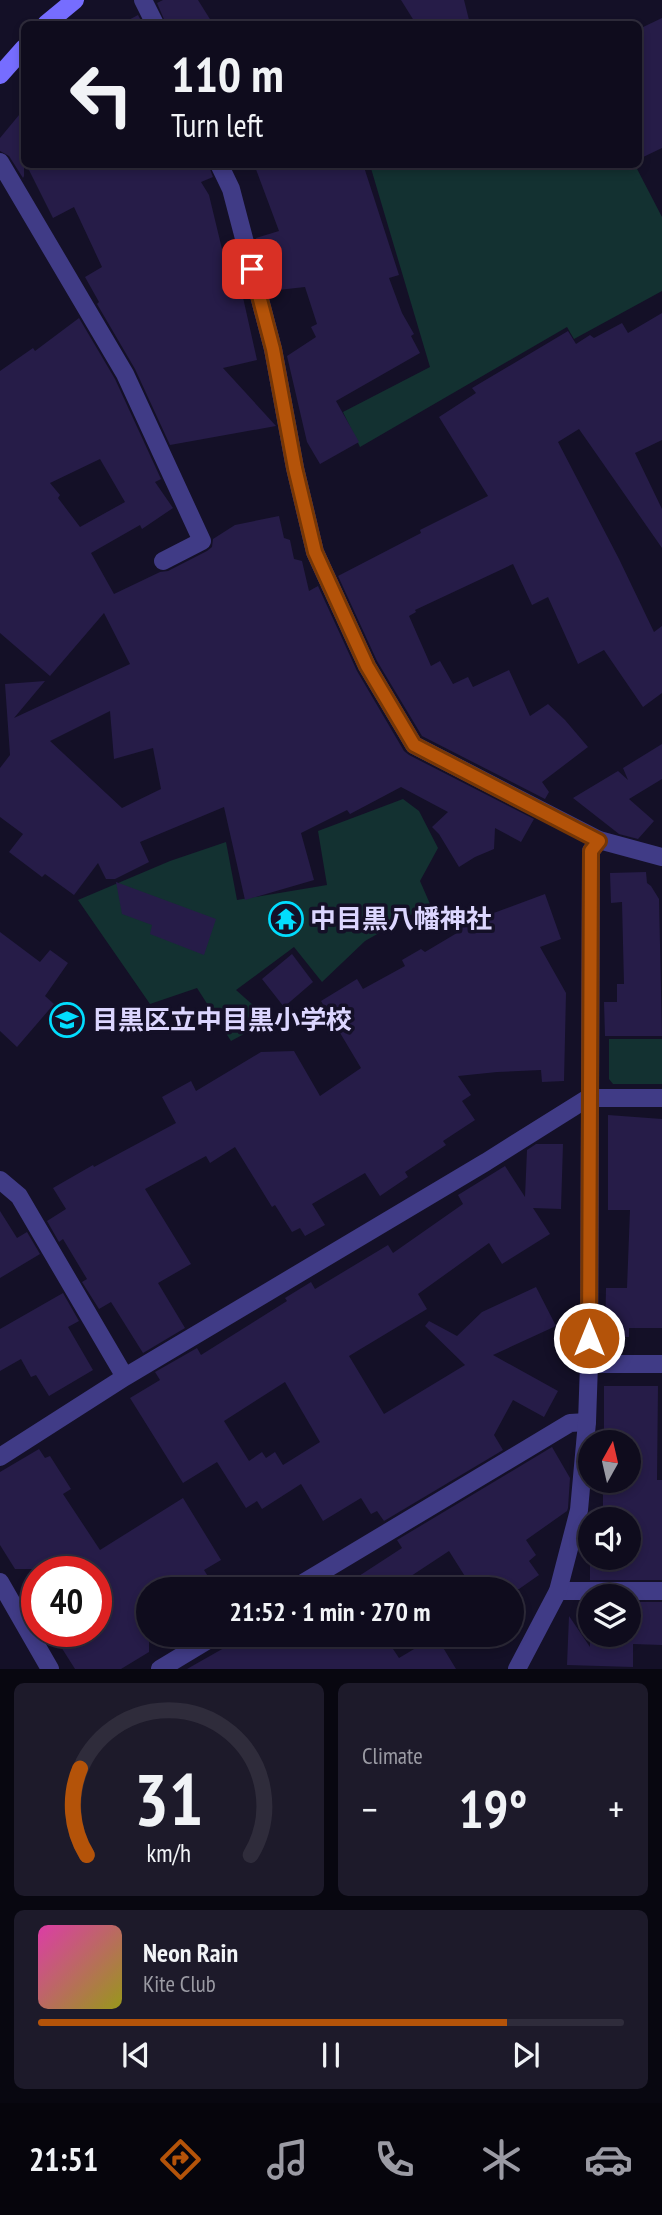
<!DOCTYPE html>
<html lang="en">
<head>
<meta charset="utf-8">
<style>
	:root { --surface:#0f0c1d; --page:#1d1a2a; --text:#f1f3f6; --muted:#9b9ba4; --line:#2f2c3b; --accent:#b45309 }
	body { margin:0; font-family:"PT Sans Narrow","Noto Sans JP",sans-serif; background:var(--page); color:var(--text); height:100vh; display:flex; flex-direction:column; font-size:26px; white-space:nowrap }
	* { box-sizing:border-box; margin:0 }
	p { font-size:23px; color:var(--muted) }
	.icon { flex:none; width:38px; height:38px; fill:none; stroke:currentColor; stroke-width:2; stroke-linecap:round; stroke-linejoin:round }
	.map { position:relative; height:1669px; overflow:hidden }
	.panel { display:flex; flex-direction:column; gap:14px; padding:14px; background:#080710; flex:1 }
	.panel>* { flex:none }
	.banner { position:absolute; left:21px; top:21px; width:621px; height:147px; border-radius:10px; box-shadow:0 4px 10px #0003,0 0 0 2px var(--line); background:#0f0c1d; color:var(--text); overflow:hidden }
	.needle { width:46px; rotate:8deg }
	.tools { position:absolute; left:578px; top:1430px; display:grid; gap:14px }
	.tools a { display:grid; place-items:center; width:63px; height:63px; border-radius:50%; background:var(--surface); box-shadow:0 4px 10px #0003,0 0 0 2px var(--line); font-size:35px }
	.speed { position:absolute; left:21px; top:1556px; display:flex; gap:14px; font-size:35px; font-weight:700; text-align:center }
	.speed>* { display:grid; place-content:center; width:91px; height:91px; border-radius:50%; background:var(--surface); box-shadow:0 4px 10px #0003,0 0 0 2px var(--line); line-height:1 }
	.speed .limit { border:10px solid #d22; background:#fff; color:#111 }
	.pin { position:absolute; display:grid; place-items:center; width:60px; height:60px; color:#fff; margin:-30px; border-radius:14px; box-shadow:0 4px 10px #0006 }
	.me { position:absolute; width:77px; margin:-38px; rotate:0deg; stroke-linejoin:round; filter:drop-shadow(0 0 5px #0008) }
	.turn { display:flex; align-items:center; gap:24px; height:147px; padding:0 35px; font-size:32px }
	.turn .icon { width:91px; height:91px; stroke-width:2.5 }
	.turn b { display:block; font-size:49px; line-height:60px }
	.big { font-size:52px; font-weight:700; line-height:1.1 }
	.panel .widget { flex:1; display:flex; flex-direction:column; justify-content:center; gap:10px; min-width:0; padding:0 24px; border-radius:10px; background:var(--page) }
	.panel .dial { align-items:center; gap:0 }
	.dial svg { height:182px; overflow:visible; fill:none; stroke:var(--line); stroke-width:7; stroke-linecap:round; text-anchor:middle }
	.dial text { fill:var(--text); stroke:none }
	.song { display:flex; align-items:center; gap:21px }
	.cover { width:84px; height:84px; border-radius:10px; background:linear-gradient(135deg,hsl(320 70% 55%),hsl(60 70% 35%)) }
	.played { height:7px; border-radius:4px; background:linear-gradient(90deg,var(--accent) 80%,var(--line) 80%) }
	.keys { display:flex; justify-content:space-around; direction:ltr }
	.heat { display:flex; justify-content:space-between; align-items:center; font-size:38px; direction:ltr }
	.panel .tiles { flex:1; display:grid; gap:14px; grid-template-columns:1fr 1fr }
	.widget:last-child { grid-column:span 2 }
	.trip { position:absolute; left:136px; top:1577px; width:388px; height:70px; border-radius:35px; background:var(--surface); box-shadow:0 4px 10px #0003,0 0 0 2px var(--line); font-weight:700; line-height:70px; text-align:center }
	.tabs { display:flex; height:112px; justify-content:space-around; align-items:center; background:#06050c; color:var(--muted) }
	.tabs .icon { width:49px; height:49px }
	.tabs .active { color:var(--accent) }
	.tabs b { font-size:32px; color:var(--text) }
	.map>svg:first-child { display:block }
</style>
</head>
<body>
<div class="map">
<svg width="662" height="1669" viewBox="0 0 662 1669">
	<rect width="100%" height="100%" fill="#141027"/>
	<path fill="#133131" d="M 370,165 L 635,165 L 662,217 L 662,291 L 574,339 L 567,327 L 360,447 L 343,412 L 430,367 Z
		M 403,799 L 419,811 L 438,848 L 420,881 L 430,904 L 365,941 L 322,982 L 294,947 L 236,990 L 270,1020 L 231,1041 L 197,988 L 150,1004 L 78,900 L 170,861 L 226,842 L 237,900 L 327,885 L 318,831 Z
		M 609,1039 L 662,1039 L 662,1084 L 613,1084 L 609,1079 Z"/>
	<path fill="#261c48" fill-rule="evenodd" d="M 163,0 L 198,0 L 213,24 L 166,24 L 157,3 Z
		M 401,0 L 464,0 L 470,24 L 416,24 Z
		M 138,15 L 143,24 L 121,24 Z
		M 662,18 L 662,148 L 639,159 L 639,29 Z
		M 24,109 L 24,176 L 23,178 L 9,156 L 0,151 L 0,138 Z
		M 26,164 L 208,164 L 213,177 L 201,182 L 209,195 L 222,249 L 234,245 L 246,293 L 242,293 L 257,360 L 223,368 L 276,426 L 170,445 L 135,369 L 97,304 L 99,302 L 85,277 L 102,267 L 74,207 L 53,218 Z
		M 254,164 L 363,164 L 399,275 L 389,278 L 402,313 L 414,334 L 411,336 L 420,353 L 336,401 L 359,442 L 320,464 L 307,442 L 287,356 L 316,337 L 311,327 L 317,324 L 305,287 L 269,291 L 256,238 L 279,231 Z
		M 662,313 L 662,440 L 635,453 L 662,509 L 662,548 L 579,429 L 558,442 L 619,559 L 654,632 L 662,626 L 662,693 L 643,707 L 604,650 L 578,664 L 548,597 L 532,605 L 513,564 L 415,610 L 416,612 L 409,616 L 431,666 L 440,661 L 453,684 L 468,677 L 473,687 L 509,670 L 530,716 L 548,704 L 565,720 L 588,747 L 542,782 L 549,792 L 545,799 L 422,736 L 377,661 L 338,576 L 421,533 L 420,530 L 488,496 L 439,417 L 476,393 L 472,388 L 568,331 L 576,344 L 590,335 L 594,338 L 622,323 L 628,333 Z
		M 79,318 L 115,379 L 161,479 L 155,482 L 173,508 L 142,529 L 140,525 L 91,553 L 114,594 L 160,572 L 168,571 L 207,551 L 212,547 L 213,539 L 235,525 L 279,516 L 284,538 L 290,540 L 294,559 L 302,561 L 309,591 L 318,586 L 357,671 L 404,751 L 409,755 L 534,819 L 521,842 L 495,828 L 494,849 L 475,857 L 459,867 L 439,834 L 432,827 L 448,812 L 401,787 L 350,814 L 347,810 L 301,833 L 314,880 L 245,900 L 224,807 L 140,842 L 149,862 L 115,879 L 106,879 L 98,863 L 74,895 L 45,874 L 42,877 L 9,852 L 23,834 L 0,817 L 0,768 L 10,755 L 5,684 L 45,681 L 14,718 L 130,664 L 104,613 L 50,676 L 0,633 L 0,371 L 33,348 L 35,351 ZM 100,459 L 125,502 L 80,527 L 58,498 L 60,495 L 50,483 ZM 110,711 L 114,759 L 153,748 L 161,789 L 122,808 L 50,741 Z
		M 662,744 L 662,779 L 629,799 L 654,821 L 638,839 L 619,834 L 573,798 L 618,771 L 628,780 L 623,768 Z
		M 646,872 L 647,883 L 651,886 L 659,899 L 662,1036 L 605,1036 L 604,1002 L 617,1002 L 617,984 L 624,984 L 622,902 L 611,903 L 610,873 Z
		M 116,882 L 216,919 L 204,955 L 150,934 L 152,925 L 122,914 Z
		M 545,894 L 561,939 L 540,947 L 566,993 L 564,1081 L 542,1082 L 541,1070 L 497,1072 L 458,1076 L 471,1095 L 462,1101 L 475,1120 L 443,1141 L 446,1145 L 405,1172 L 408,1177 L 380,1196 L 365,1173 L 312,1204 L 325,1225 L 305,1236 L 300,1228 L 292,1232 L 275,1205 L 272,1207 L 235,1147 L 210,1163 L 206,1156 L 145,1189 L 191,1264 L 158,1283 L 185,1328 L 143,1353 L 111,1302 L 99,1309 L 82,1282 L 87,1279 L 63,1239 L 59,1242 L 47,1221 L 66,1209 L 53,1188 L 93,1165 L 94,1167 L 176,1123 L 162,1097 L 191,1081 L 196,1091 L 261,1052 L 294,1051 L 320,1096 L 361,1068 L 321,1001 L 357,979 L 363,989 L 405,966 L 402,960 L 421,949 L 425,952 L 462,930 L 461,925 Z
		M 0,932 L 40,962 L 50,950 L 68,963 L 45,996 L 54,1004 L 17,1047 L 0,1031 Z
		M 292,954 L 313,982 L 284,1007 L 262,979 Z
		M 608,1115 L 662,1119 L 662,1328 L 629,1328 L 629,1337 L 605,1337 L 606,1288 L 627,1288 L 630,1210 L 608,1210 Z
		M 536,1144 L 563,1144 L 561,1209 L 533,1208 L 550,1234 L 502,1264 L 489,1243 L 418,1294 L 427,1309 L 349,1356 L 384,1414 L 465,1365 L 425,1326 L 429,1321 L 457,1336 L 482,1312 L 536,1287 L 556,1326 L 493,1355 L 558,1391 L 544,1417 L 513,1400 L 494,1435 L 503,1450 L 384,1521 L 377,1511 L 371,1514 L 361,1498 L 323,1521 L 301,1484 L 262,1509 L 257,1501 L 246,1508 L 217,1462 L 183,1483 L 130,1398 L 160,1380 L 155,1372 L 197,1348 L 201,1355 L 287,1301 L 285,1298 L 311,1282 L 315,1289 L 388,1245 L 393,1253 L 463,1204 L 458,1195 L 505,1166 L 525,1197 L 527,1150 ZM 285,1382 L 320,1442 L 283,1465 L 275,1452 L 266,1458 L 262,1452 L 249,1461 L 224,1421 Z
		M 0,1211 L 17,1238 L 27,1232 L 40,1254 L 0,1278 Z
		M 63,1293 L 79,1321 L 68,1327 L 93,1370 L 49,1396 L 36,1375 L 31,1377 L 21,1359 L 0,1371 L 0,1329 Z
		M 604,1386 L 658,1386 L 657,1480 L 662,1480 L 662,1580 L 590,1580 L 590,1558 L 628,1558 L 628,1519 L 603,1519 L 603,1480 L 628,1480 L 628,1442 L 604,1442 Z
		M 552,1447 L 570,1478 L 568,1508 L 567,1511 L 526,1540 L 536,1555 L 529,1561 L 539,1575 L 519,1589 L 473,1589 L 449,1551 L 408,1578 L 416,1589 L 339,1589 L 402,1548 L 397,1540 Z
		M 39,1449 L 45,1458 L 50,1456 L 71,1489 L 63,1494 L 100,1550 L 183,1498 L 221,1560 L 204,1570 L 216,1589 L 149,1588 L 149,1652 L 121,1669 L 75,1669 L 51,1631 L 96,1631 L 96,1572 L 65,1572 L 70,1569 L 15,1569 L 0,1545 L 0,1472 Z
		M 628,1602 L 662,1602 L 662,1645 L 633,1644 L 633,1667 L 567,1665 L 569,1616 L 590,1647 L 590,1634 L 628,1634 Z
		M 229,1634 L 383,1634 L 399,1658 L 436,1636 L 456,1669 L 187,1669 L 231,1644 L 228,1639 Z"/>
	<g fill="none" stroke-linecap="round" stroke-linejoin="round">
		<path stroke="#403b86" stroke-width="18" d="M 143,0 L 155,24
			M 0,162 L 125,374 L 202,541 L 163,561
			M 219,164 L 231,189 L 273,349 L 295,468 L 315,552 L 367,666 L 414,745 L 599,840 L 662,857
			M 0,1180 L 19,1196 L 125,1377
			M 589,1364 L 662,1364
			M 0,1457 L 125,1377 L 486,1162 L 588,1098 L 662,1098
			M 0,1582 L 50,1669
			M 293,1589 L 570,1423 L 587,1422
			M 558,1591 L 662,1591
			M 160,1669 L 218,1634"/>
		<path stroke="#403b86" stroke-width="18" d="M 517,1669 L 558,1591 L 579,1510 L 587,1422 L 589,1364 L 591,851 L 599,840"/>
		<path stroke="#766dff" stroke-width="18" d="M 46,24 L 75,0
			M 0,75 L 24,48"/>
	</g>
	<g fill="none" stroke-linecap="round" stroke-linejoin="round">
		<g stroke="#753606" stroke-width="18">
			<path id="route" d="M 252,269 L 273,349 L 295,468 L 315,552 L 367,666 L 414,745 L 599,841 L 591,851 L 589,1338"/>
		</g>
		<use href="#route" stroke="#b45309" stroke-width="12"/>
	</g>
	<defs>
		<g id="temple-ring" transform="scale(1.75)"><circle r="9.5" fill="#141027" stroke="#02ddfe" stroke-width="1.5"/><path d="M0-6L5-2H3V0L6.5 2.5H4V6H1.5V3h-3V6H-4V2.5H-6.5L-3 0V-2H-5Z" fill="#02ddfe"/></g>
		<g id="school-ring" transform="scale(1.75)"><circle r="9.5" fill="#141027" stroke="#02ddfe" stroke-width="1.5"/><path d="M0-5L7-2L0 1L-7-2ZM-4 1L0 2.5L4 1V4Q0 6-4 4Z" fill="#02ddfe"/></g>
	</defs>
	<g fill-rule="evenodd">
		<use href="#temple-ring" x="286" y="919"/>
		<use href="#school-ring" x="67" y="1020"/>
	</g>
	<g text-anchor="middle" stroke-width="7" stroke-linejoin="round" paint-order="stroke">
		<g font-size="26" font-weight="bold" fill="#dcd6ff" stroke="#141027" text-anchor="start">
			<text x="310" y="928">中目黒八幡神社</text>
			<text x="92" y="1029">目黒区立中目黒小学校</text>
		</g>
	</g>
</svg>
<div class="tools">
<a><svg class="needle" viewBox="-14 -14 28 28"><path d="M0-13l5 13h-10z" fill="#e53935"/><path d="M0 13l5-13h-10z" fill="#9b9ba4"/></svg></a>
<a><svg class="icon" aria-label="sound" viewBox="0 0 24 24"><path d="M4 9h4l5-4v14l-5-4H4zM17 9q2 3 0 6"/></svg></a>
<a><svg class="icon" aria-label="layers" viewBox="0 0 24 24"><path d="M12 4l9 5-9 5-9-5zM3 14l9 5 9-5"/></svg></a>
</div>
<div class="speed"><div class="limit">40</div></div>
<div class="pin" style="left:252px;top:269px;background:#d93025"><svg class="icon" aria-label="arrive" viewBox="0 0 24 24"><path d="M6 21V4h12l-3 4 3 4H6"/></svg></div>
<svg class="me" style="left:589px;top:1338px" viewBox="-20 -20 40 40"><circle r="17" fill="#b45309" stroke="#fff" stroke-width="3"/><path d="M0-11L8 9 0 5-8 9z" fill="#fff"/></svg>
<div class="trip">21:52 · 1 min · 270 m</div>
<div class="banner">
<div class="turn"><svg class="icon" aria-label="left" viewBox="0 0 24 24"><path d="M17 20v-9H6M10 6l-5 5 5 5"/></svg><div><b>110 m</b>Turn left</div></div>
</div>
</div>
<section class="panel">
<div class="tiles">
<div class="widget dial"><svg viewBox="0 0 100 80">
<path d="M14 69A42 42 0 1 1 86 69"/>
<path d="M14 69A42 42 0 0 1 11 31" stroke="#b45309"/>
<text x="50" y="56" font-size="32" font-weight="700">31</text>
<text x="50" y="72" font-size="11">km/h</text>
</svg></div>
<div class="widget"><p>Climate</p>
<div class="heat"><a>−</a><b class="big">19°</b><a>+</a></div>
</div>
<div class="widget">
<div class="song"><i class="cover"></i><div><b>Neon Rain</b><p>Kite Club</p></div></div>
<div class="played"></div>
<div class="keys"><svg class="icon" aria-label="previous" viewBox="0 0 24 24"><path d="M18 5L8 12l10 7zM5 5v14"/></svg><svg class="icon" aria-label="pause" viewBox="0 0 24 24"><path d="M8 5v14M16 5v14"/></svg><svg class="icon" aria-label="next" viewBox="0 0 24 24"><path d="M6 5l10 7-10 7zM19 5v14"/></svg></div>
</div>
</div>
</section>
<nav class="tabs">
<b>21:51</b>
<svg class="icon active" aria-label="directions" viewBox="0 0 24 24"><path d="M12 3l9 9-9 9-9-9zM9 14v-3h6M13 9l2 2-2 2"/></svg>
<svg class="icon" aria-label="music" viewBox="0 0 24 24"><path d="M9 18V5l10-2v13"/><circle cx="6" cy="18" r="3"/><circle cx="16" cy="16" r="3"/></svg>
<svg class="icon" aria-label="phone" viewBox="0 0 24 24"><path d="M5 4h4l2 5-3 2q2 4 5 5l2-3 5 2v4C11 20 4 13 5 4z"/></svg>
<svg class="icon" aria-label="climate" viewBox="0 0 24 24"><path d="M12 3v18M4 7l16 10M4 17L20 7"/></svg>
<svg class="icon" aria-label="car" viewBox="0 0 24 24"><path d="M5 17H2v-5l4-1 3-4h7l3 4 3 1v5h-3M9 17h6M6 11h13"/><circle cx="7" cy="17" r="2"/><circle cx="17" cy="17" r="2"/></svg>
</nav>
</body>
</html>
